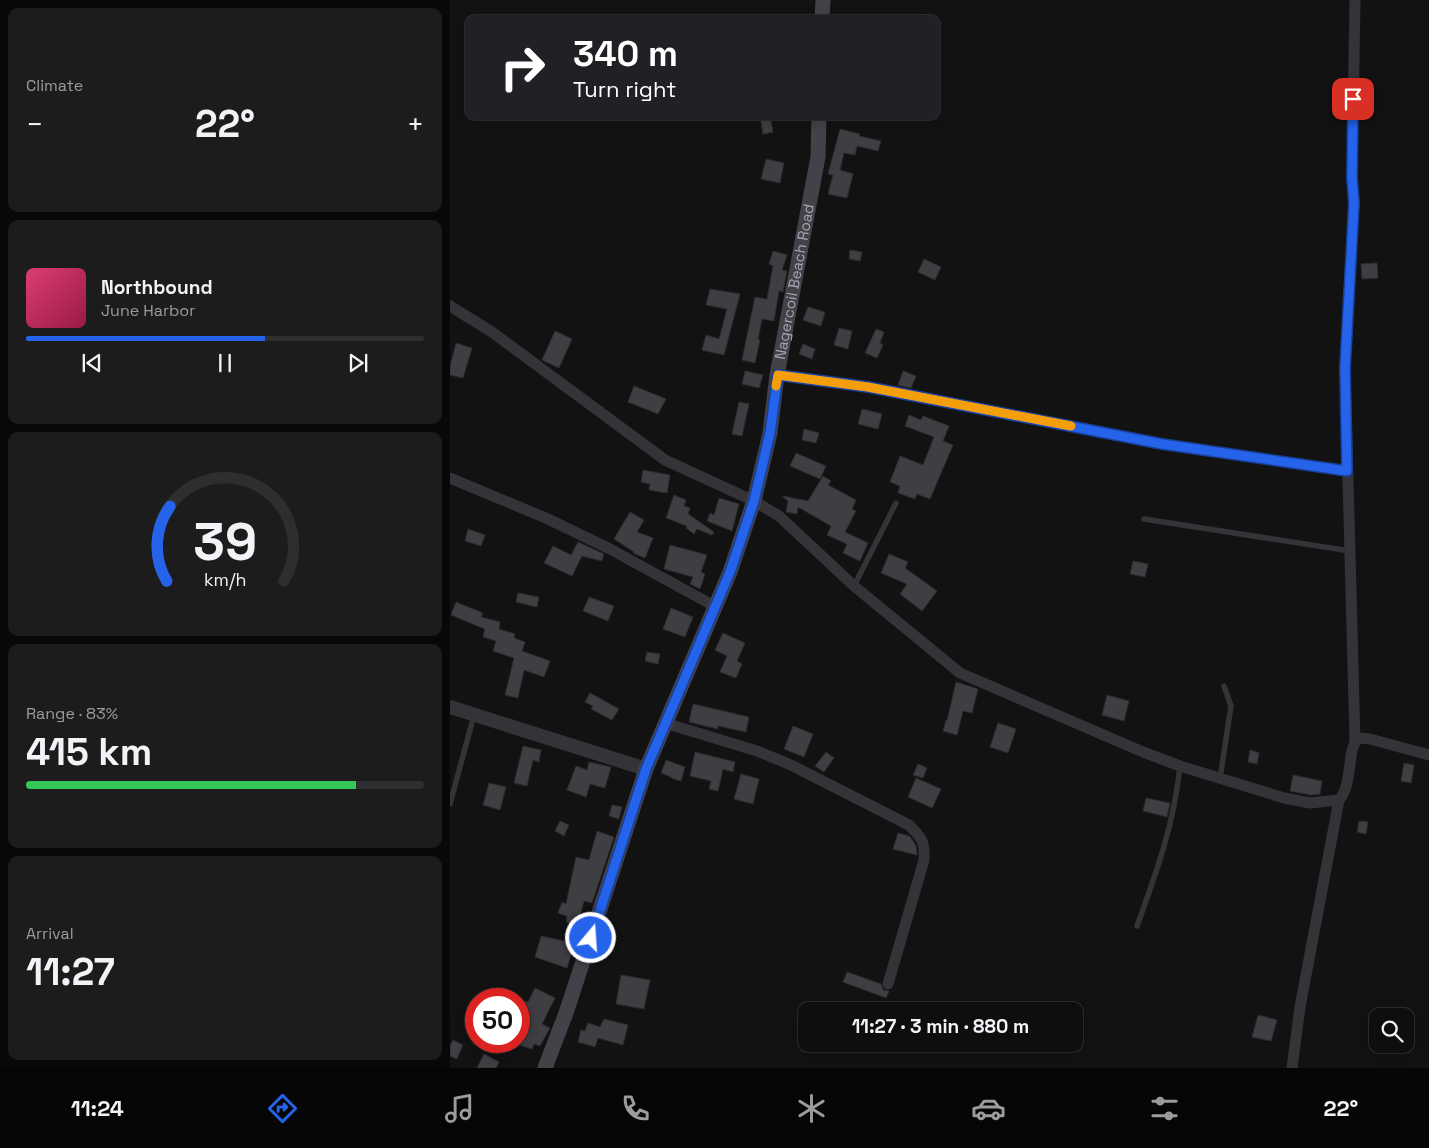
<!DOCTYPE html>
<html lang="en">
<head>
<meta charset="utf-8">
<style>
	:root { --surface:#0e0e0e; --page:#1c1c1c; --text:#f1f3f6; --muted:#9b9c9e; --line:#2e2e2e; --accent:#2563eb }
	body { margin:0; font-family:"Space Grotesk",sans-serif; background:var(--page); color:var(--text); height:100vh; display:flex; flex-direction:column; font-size:19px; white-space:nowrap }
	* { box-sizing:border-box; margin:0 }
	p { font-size:16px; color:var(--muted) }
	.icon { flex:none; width:28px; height:28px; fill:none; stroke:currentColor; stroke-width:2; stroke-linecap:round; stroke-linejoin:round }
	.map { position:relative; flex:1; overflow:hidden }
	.panel { display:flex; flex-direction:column; gap:8px; padding:8px; background:#080808; width:450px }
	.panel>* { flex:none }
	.top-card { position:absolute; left:15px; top:15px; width:475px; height:105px; border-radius:10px; box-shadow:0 2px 12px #0003,0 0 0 1px var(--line); background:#202124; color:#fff; overflow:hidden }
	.tools { position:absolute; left:919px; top:1008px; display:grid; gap:10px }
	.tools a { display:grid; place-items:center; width:45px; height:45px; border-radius:10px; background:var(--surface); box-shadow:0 2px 12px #0003,0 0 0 1px var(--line); font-size:25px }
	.speed { position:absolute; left:15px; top:988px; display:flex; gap:10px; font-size:25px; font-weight:700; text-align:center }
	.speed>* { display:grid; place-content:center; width:65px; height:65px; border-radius:50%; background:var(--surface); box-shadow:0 2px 12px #0003,0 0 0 1px var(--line); line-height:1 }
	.speed .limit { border:8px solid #d22; background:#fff; color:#111 }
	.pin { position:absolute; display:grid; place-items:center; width:42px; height:42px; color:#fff; margin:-21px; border-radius:10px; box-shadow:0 2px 8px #0006 }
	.me { position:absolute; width:55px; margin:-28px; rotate:18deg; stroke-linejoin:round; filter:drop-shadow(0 0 4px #0008) }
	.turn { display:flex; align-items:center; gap:18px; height:105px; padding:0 25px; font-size:22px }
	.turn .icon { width:65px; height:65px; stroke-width:2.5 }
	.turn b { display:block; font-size:35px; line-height:42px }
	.big { font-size:38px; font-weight:600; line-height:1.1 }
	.panel .widget { flex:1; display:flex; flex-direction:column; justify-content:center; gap:8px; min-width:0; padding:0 18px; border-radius:10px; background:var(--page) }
	.panel .dial { align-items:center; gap:0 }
	.dial svg { height:130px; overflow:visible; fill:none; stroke:var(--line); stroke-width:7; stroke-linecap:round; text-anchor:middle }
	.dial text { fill:var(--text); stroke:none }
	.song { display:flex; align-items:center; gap:15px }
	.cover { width:60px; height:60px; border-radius:8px; background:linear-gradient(135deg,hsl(340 70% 55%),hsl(340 70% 35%)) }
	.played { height:5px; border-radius:2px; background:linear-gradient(90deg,var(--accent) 60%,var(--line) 60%) }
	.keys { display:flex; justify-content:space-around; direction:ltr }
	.heat { display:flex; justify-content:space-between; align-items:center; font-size:28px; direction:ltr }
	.charge { height:8px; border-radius:4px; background:linear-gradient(90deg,#34c759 83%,var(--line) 0) }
	.trip { position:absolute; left:348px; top:1002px; width:285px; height:50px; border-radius:10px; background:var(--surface); box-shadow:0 2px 12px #0003,0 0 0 1px var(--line); font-weight:600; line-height:50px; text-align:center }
	.dock { display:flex; height:80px; justify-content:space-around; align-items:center; background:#060606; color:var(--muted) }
	.dock .icon { width:35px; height:35px }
	.dock .selected { color:var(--accent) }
	.dock b { font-size:22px; color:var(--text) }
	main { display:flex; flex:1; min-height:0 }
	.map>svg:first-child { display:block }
</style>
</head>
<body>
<main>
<section class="panel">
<div class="widget"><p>Climate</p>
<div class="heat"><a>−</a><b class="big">22°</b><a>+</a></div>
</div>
<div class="widget">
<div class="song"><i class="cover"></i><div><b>Northbound</b><p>June Harbor</p></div></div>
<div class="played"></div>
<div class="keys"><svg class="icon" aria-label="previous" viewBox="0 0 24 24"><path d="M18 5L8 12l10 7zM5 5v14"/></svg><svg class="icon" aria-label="pause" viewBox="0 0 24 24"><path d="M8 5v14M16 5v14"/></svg><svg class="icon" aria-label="next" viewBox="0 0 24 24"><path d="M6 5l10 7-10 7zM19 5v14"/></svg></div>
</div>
<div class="widget dial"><svg viewBox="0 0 100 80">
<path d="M14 69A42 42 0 1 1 86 69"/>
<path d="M14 69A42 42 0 0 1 16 23" stroke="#2563eb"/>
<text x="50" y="56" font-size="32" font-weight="700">39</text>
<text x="50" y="72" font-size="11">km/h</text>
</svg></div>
<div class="widget"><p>Range · 83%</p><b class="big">415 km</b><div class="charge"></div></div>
<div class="widget"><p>Arrival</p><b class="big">11:27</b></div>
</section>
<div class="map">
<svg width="979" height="1068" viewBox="0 0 979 1068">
	<rect width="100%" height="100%" fill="#121213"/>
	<path fill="#3f3f43" stroke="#2d2c2f" d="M 310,116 L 320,116 L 323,132 L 313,134 Z
		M 390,129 L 410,134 L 409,136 L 431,141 L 428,151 L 407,146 L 405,155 L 394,153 L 390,170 L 403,174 L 397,198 L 378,194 L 383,175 L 378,174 Z
		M 316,159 L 334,163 L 330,183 L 311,179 Z
		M 400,250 L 412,252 L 410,261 L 399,259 Z
		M 323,251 L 337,255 L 332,270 L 337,271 L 333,292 L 329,291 L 324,321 L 312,319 L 308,339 L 310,340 L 305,363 L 292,360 L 305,297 L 317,299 L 323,266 L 319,264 Z
		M 474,259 L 491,267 L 485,280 L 468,272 Z
		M 927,263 L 928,278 L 912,279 L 911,264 Z
		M 260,289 L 290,294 L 274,355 L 252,350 L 256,335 L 269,339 L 277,309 L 256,305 Z
		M 358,307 L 375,312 L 371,326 L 353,320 Z
		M 389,328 L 402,331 L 398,349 L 384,345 Z
		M 426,329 L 434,332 L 430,343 L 433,345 L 427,358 L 415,353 Z
		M 105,331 L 122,339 L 109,368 L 92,360 Z
		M 6,343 L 22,348 L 13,378 L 0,375 L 0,366 Z
		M 353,344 L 365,349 L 362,359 L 349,354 Z
		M 295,371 L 313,375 L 309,388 L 292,384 Z
		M 453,371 L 466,376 L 461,388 L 448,385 Z
		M 184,386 L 216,399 L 208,414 L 178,402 Z
		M 289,402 L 299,404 L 292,436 L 282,434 Z
		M 412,409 L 432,414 L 428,429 L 408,424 Z
		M 459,415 L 471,420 L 473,416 L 499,426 L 493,441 L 503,445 L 480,499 L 467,494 L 465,499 L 448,493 L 450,486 L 440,482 L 450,456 L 473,465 L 484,437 L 455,426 Z
		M 354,429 L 369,433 L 366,443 L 352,440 Z
		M 346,453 L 376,466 L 370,479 L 340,466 Z
		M 193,470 L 220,475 L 217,493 L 199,490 L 200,484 L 191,482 Z
		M 373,476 L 381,481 L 378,485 L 406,500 L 402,509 L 406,511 L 395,532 L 418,543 L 410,561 L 393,553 L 397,544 L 377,535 L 381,526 L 348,507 L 347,514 L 336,512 L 338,501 L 333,497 L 333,496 L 358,501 Z
		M 224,495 L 236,500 L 234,506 L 240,508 L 238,514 L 264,532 L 262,535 L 247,529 L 244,534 L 236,528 L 237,526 L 216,518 Z
		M 269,498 L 289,504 L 282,531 L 257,521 L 260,513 L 264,515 Z
		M 180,512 L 194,520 L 187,532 L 203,538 L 195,558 L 183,553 L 184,552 L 164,539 Z
		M 18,529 L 35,535 L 31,546 L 15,541 Z
		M 128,542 L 154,554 L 152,561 L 132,556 L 122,576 L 94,563 L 103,546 L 121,555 Z
		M 220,545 L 257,555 L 251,572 L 255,574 L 250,589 L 240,584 L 243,577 L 214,569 Z
		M 439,554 L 458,562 L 455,568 L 487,591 L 472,611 L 450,594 L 457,584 L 431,573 Z
		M 683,561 L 698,564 L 695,577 L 680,574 Z
		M 68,593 L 89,597 L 87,607 L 66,602 Z
		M 139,597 L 164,606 L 158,621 L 133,611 Z
		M 6,602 L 33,613 L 31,617 L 50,622 L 49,629 L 65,634 L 64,638 L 75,642 L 72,651 L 100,661 L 94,677 L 74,670 L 68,698 L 55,695 L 64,658 L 43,651 L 46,641 L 33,637 L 35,629 L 1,615 Z
		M 221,608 L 243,617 L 235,637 L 213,629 Z
		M 273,633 L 295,643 L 287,661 L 292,664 L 286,678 L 270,672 L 277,656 L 265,650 Z
		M 197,652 L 210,654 L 208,664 L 195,661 Z
		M 506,682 L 528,689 L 522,713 L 513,711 L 507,735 L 493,731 L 496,720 L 497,721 Z
		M 140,693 L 169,709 L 162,720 L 141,709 L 143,706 L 135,702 Z
		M 657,695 L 679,701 L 674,721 L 652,715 Z
		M 243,704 L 299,717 L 296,732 L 268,726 L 268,729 L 239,722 Z
		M 548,723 L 566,729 L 558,753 L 540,747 Z
		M 343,726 L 363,734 L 354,757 L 334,749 Z
		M 73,746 L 91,750 L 89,762 L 83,760 L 77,786 L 64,783 Z
		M 800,750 L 809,753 L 807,764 L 798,762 Z
		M 245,752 L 285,762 L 283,772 L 273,769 L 268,791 L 259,789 L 261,781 L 240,776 Z
		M 376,752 L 384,758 L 374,772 L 365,766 Z
		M 216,760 L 235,767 L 231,781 L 221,778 L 221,777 L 211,773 Z
		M 139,762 L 161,767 L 155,788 L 140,784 L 136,797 L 117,790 L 126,766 L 137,770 Z
		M 954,763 L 964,765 L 961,783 L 951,781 Z
		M 468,764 L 477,768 L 473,778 L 463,775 Z
		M 291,774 L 309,779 L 303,804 L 284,799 Z
		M 843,775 L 872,781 L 870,794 L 861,795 L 840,791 Z
		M 466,778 L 491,789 L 482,808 L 458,797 Z
		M 39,783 L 56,787 L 50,810 L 33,805 Z
		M 696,798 L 720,803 L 717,817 L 693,811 Z
		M 162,805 L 172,807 L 169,819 L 159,816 Z
		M 110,821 L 119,825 L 114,836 L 105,831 Z
		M 909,821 L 918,822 L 916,834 L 907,832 Z
		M 147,831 L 164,837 L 142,903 L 134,901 L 128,925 L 116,922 L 117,916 L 108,913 L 112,902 L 116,904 L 126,857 L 139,860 Z
		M 448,833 L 459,836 L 461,838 L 466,846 L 467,855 L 443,849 Z
		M 91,936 L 128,944 L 126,953 L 122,952 L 117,968 L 85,957 Z
		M 397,972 L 431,984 L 433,990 L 439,991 L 436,998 L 393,982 Z
		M 171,975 L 200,980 L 194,1009 L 166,1004 Z
		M 85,988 L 105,998 L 92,1024 L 100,1028 L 90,1046 L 84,1044 L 82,1049 L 69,1045 L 69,1032 L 77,1016 L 69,1013 L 69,999 L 78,1002 Z
		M 808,1015 L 827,1020 L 821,1041 L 802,1037 Z
		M 154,1019 L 178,1025 L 173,1045 L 148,1038 L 145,1047 L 128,1042 L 131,1030 L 135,1031 L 138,1023 L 150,1027 Z
		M 3,1040 L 13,1045 L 7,1059 L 0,1056 L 0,1046 Z
		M 34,1054 L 49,1062 L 46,1068 L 27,1068 Z"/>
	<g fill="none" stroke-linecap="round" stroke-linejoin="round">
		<path stroke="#343338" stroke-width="5.5" d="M 694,519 L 900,551
			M 404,586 L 446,503
			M 770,779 L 781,706 L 774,686
			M 0,804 L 24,715
			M 687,926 C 707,871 724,824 730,766"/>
		<path stroke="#343338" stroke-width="11" d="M 0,306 L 42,332 L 215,460 L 304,501 L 329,516 L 404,586 L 510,673 L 693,752 L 730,766 L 834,798 L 860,803 L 889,800 C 904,783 896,747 909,738 L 920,739 L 979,755
			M 327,375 L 418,387 L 712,444 L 897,471
			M 0,478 L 98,519 L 160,549 L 266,607
			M 215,723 L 307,751 L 341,765 L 459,825 C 472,838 475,841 474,860 L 438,984
			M 905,741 L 895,368 L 904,203 L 902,179 L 905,0
			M 842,1068 L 850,1007 L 889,800"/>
		<path stroke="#343338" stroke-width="14" d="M 0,707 L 196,769"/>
		<g stroke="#424248" stroke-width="15">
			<path d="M 372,19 L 373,0"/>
			<path id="s1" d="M 95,1068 L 116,1013 L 196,769 L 280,572 L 304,501 L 320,433 L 327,375 L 368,157 L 369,116"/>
		</g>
	</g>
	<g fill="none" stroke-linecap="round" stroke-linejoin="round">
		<g stroke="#184099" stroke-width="12">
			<path id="route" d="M 141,938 L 196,769 L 280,572 L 304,501 L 320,433 L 328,375 L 418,387 L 712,444 L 897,471 L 895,368 L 904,203 L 902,179 L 903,99"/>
		</g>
		<use href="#route" stroke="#2563eb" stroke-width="9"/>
		<path stroke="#f59e0b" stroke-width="9" d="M 326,386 L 328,375 L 418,387 L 621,426"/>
	</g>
	<g text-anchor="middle" stroke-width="5" stroke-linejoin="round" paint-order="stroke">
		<g font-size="15" fill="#a5a6b3" stroke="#0d0d0e">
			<text dy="5" stroke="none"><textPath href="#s1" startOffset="828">Nagercoil Beach Road</textPath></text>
		</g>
	</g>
</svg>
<div class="tools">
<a><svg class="icon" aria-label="search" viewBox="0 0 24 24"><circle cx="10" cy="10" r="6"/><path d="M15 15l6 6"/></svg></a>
</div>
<div class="speed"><div class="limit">50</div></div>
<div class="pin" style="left:903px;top:99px;background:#d93025"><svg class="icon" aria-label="arrive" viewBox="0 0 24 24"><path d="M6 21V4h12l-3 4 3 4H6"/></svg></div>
<svg class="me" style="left:141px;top:938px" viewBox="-20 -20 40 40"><circle r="17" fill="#2563eb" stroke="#fff" stroke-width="3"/><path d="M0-11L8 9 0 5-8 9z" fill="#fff"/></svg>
<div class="trip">11:27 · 3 min · 880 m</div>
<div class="top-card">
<div class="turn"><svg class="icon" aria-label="right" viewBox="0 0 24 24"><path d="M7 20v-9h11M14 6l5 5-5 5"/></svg><div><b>340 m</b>Turn right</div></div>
</div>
</div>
</main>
<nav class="dock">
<b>11:24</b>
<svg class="icon selected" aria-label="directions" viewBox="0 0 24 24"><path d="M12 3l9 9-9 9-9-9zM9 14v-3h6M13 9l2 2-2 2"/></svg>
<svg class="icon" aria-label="music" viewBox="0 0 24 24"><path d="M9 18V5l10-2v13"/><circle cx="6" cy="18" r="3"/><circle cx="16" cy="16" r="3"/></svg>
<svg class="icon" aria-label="phone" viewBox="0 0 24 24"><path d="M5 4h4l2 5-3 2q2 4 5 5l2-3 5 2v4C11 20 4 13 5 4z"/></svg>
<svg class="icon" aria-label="climate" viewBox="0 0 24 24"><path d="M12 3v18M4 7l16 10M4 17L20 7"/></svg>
<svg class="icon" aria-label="car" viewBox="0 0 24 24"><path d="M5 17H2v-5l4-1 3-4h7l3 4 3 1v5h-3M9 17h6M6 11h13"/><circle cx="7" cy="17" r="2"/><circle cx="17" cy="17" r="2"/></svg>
<svg class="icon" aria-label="filters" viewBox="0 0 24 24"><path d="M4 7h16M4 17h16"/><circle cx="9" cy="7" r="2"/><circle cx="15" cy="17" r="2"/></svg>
<b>22°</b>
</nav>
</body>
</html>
